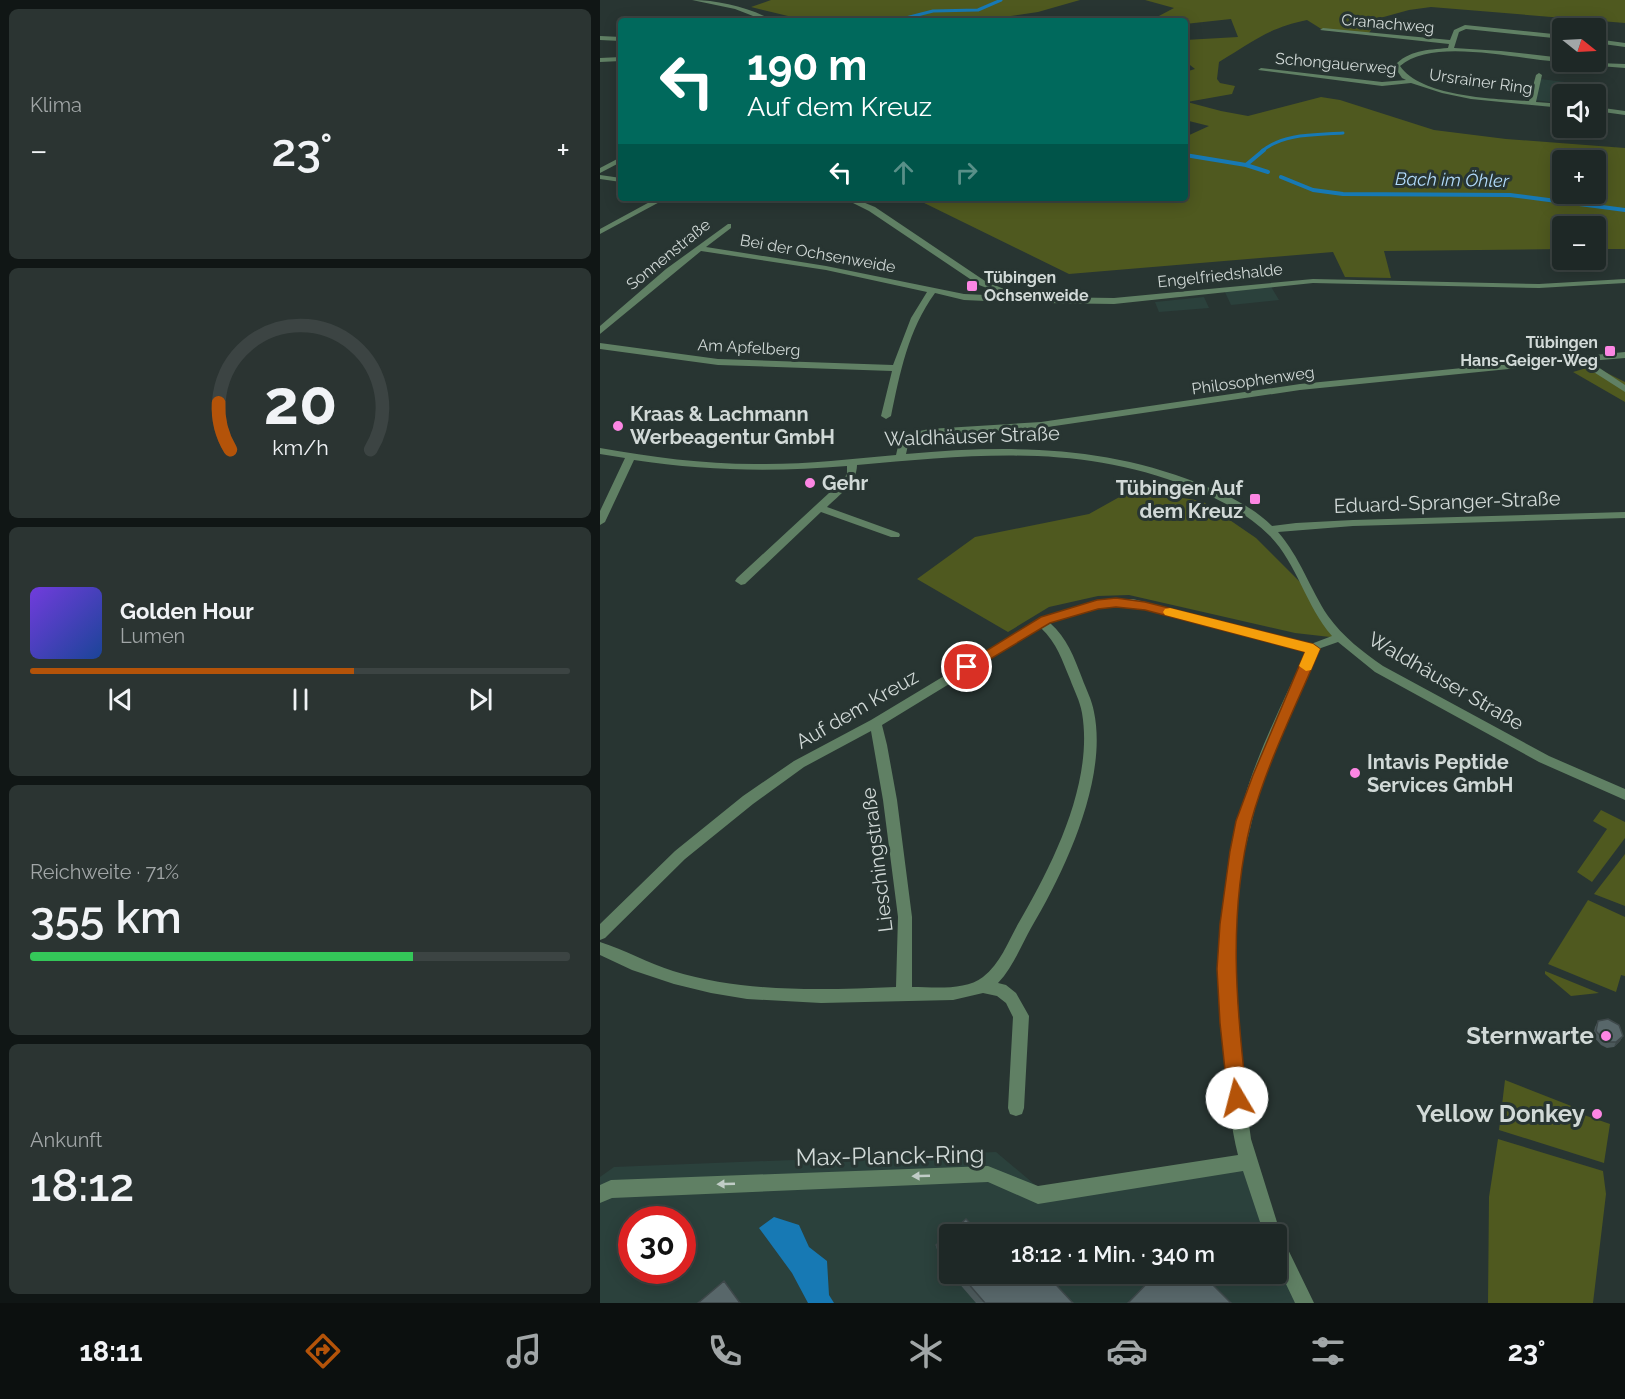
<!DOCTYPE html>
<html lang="de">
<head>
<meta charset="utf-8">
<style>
	:root { --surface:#1e2826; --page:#2b3432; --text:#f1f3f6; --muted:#a1a6a7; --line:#3c4443; --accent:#b45309 }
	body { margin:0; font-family:Raleway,sans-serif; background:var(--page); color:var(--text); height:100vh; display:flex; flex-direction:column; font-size:22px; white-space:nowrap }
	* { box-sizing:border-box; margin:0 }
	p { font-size:20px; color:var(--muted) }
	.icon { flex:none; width:33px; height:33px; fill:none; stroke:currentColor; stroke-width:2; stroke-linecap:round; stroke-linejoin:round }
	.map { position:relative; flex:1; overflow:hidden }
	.drawer { display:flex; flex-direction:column; gap:9px; padding:9px; background:#101615; width:600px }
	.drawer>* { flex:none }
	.hud { position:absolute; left:18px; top:18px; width:570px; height:183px; border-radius:6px; box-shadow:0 3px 15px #0003,0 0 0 2px var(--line); background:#00695c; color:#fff; overflow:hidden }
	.needle { width:39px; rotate:108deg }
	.fabs { position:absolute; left:952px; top:18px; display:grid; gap:12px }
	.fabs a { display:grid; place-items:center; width:54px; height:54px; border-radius:6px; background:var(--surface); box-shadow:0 3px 15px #0003,0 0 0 2px var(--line); font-size:30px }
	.speed { position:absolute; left:18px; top:1206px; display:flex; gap:12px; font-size:30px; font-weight:700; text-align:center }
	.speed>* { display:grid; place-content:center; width:78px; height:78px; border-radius:50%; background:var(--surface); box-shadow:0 3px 15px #0003,0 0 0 2px var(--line); line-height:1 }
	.speed .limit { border:9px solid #d22; background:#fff; color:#111 }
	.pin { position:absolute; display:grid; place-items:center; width:51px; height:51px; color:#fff; margin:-26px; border:3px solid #fff; border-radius:50%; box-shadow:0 2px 6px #0007 }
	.me { position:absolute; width:66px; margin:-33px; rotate:352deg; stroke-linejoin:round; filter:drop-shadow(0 0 4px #0008) }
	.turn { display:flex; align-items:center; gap:21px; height:126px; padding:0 30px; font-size:27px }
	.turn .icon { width:78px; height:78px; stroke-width:2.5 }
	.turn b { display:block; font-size:42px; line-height:51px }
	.lanes { display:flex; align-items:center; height:57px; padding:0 30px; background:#0003; justify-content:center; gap:30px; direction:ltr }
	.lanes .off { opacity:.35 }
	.big { font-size:45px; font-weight:600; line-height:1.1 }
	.drawer .card { flex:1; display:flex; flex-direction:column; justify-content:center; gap:9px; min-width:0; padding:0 21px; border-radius:9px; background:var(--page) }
	.drawer .dial { align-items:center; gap:0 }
	.dial svg { height:156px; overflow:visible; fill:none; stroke:var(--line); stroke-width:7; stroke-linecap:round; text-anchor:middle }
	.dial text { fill:var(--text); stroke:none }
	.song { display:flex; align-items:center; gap:18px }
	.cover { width:72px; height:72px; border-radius:9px; background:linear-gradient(135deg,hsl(260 70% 55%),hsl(220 70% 35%)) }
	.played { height:6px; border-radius:3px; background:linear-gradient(90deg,var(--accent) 60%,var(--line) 60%) }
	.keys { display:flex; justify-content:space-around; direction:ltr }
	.heat { display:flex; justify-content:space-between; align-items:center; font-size:33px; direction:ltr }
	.charge { height:9px; border-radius:4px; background:linear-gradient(90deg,#34c759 71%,var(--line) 0) }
	.trip { position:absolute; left:339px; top:1224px; width:348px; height:60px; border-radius:6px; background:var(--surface); box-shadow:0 3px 15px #0003,0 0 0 2px var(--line); font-weight:600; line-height:60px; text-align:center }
	.tabs { display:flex; height:96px; justify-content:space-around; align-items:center; background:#0c100f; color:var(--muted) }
	.tabs .icon { width:42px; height:42px }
	.tabs .selected { color:var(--accent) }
	.tabs b { font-size:27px; color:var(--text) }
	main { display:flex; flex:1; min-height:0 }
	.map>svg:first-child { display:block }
</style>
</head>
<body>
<main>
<section class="drawer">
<div class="card"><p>Klima</p>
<div class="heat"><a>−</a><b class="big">23°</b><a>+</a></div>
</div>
<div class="card dial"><svg viewBox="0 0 100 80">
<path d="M14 69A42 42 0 1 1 86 69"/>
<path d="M14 69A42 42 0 0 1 8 45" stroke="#b45309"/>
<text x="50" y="56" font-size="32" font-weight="700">20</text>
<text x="50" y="72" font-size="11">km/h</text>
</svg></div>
<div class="card">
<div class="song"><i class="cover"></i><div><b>Golden Hour</b><p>Lumen</p></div></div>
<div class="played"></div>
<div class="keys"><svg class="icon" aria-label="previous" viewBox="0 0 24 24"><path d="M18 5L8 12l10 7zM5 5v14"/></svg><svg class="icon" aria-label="pause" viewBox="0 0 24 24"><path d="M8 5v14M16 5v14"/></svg><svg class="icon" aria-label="next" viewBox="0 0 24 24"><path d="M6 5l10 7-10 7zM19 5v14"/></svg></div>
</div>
<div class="card"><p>Reichweite · 71%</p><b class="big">355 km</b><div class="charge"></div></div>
<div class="card"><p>Ankunft</p><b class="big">18:12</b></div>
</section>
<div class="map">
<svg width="1025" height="1303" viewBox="0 0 1025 1303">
	<rect width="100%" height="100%" fill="#283532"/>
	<path fill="#2b413c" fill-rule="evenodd" d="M 940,79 L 965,82 L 961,100 L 958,100 L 957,103 L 935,100 Z
		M 670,285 L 679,300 L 631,305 L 624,290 Z
		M 604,297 L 609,308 L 559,312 L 555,302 Z
		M 396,1152 L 440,1189 L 644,1156 L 653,1187 L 671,1234 L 350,1234 L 350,1274 L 676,1274 L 677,1249 L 701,1303 L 0,1303 L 0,1177 L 14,1167 ZM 32,1220 L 82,1220 L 82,1270 L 32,1270 Z"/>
	<path fill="#4f591f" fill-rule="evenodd" d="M 171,0 L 480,0 L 438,12 L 376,21 L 193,21 L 188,16 L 151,7 Z
		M 545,0 L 1025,0 L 1025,23 L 831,7 L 809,10 L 780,18 L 768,34 L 723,30 L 707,20 C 668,28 652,42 619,62 L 617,79 L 620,83 L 635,86 L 632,94 L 587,102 L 621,111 L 648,116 L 721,97 L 740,100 L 834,130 L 906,139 L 1025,148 L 1025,249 L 996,249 L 996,226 L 963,226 L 963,249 L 784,251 L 791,278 L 745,277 L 733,252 L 469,274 L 314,198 L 585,198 L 585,137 L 609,126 L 585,120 L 585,72 L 595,69 L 585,61 L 585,40 L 638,37 L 631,19 L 585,24 L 585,21 L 534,21 L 557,17 L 574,8 ZM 963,160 L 996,160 L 996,194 L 963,194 Z
		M 993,366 L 1025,382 L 1025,402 L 973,372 Z
		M 532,490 L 602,501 L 656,538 L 711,593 L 739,638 L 695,633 L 529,595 L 498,596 L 449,607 L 408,632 L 317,579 L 375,537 L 489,514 Z
		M 1001,810 L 1025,822 L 1025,838 L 992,882 L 977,872 L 1007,829 L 993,821 Z
		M 1025,854 L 1025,906 L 994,894 Z
		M 988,900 L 1025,917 L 1025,976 L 1021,975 L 1016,992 L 948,964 Z
		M 945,971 L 999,993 L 971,996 L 945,974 Z
		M 905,1080 L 984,1111 L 984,1115 L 1010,1124 L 1004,1163 L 899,1130 Z
		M 898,1139 L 1003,1171 L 1006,1194 L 993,1303 L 888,1303 L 889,1197 Z"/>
	<path fill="#1779b4" d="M 174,1217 L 199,1225 L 209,1247 L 227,1261 L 229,1295 L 234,1303 L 208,1303 L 192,1273 L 159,1228 Z"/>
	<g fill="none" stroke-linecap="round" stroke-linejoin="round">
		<path stroke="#1779b4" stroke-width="3" d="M 294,21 L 333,11 L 378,10 L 401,0
			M 662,151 C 684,133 716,135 743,133"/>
		<path stroke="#1779b4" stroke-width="4" d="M 585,155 L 646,165 L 668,172
			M 646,165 L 664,150
			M 681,177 L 713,190 L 743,194 L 910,195 L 1025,210"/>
		<path fill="#608064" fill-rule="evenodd" d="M 92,0 C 119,0 151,8 174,21 L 166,21 L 135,9 Z
			M 865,25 L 963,35 L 963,39 L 866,29 L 859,32 L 854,48 L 901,51 L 963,58 L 964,62 C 922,61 834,36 800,66 C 821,97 895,99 929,101 L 936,75 L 939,73 L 942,75 L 936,102 L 963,104 L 963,108 L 871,99 L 842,93 L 811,83 L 782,86 L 658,70 L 661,68 L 782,82 L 806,80 L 802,78 L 794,66 C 809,50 827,50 848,48 L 849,44 L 720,30 L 723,28 L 850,40 L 854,30 Z
			M 0,36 L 21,37 L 21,41 L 0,40 Z
			M 996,39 L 1025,43 L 1025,47 L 996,43 Z
			M 21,57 L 21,61 L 0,62 L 0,58 Z
			M 970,62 L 1025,64 L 1025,68 L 973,64 Z
			M 996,107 L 1025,111 L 1025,115 L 996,111 Z
			M 21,157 L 21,162 L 0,173 L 0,168 Z
			M 0,175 L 21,178 L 21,182 L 0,179 Z
			M 57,198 L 67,198 L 0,234 L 0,229 Z
			M 243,198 L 253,198 L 275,207 L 385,281 L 411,292 L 444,297 L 514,298 L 713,279 L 939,284 L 1025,279 L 1025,283 L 939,288 L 713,283 L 514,304 L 444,303 L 410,297 L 386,301 L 364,300 L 335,293 C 308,330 300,373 291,416 L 286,419 L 281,416 L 292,371 L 118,365 L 0,349 L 0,343 L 118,359 L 293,365 L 311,318 L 327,292 L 226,270 L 101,251 L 0,334 L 0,326 L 66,269 L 128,224 L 131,224 L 131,228 L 106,247 L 226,266 L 364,294 L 386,295 L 400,293 L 379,285 L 269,211 Z
			M 1025,352 L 1025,358 L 989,361 L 1025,385 L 1025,392 L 978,362 L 700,390 L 441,428 L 329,435 L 321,436 L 308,445 L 306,454 C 408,445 502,445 598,483 C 625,494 652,506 672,526 L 696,523 L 753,520 L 1025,512 L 1025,518 L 753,526 L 678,532 C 700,557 710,589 728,616 C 743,637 763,652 783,666 L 949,756 L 1025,789 L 1025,800 L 939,762 L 775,672 L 738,642 L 721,648 L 718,651 L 672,757 L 657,800 L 644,854 L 639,887 L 635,953 L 639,1052 L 651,1139 L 681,1235 L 714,1303 L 695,1303 L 676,1263 L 676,1234 L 664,1234 L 643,1171 L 438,1204 L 388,1182 L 12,1198 L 0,1203 L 0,1185 L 11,1180 L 388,1166 L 438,1186 L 638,1155 C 631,1127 628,1098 625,1070 C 616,980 617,889 643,803 C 658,750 684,701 706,651 L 533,607 L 498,608 L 450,623 C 467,638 474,657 482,678 C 486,689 492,700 494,712 C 508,779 465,871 431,928 C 421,946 413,967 398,983 L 406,985 L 416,993 L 429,1016 L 424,1108 L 422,1114 L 416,1116 L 410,1114 L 408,1108 L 413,1017 L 406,1003 L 397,996 L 383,993 L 353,1000 L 221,1003 L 147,999 L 111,993 L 74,984 L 32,970 L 0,955 L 0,942 C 25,950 48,963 73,971 C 145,993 222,990 296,987 L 298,917 L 283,800 L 271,731 L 204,767 L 153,804 L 85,859 L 5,938 L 0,940 L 0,924 L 75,851 L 143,796 L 194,761 L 271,720 L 442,617 L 497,600 L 533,599 L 711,644 L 732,636 C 706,606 697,564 670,536 C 647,513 619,499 589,487 C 478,443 373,455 257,465 C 257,483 239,495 227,507 L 299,533 L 300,535 L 299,537 L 291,537 L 221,512 L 145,584 L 141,585 L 135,581 L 137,578 L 242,481 L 247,474 L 247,466 C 175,472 105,471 34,460 L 5,522 L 0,525 L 0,511 L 25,458 L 0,454 L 0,448 C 51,457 103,464 155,464 C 202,465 249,459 296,455 L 299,442 L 315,432 L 329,429 L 441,422 L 700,384 ZM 441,628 C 457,643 462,660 470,679 C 474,690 480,701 482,713 C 494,783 452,866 418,924 C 408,942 400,964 383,977 C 365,991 334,987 312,987 L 312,917 L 297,800 L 287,745 L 282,725 Z"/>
	</g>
	<path fill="#4c595b" d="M 998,1021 L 1023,1036 L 1020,1041 L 1014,1047 L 1007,1048 L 1001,1045 L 993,1036 L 995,1027 Z
		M 350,1234 L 350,1271 L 339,1259 L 336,1245 Z
		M 351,1274 L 446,1274 L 473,1303 L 376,1303 Z"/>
	<path fill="#3e484a" d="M 1023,1036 L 1020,1041 L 1014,1047 L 1016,1042 Z"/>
	<path fill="#58676a" stroke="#3e484a" stroke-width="1.5" d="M 1008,1019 L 1019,1025 L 1023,1036 L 1016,1042 L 1010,1042 L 1004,1040 L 996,1031 L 998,1021 Z
		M 366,1219 L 380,1234 L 350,1234 L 350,1261 L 336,1245 Z
		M 360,1274 L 446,1274 L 473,1303 L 385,1303 Z
		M 556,1274 L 602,1274 L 631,1303 L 528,1303 Z
		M 124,1281 L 140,1303 L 98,1303 Z"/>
	<defs><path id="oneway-solid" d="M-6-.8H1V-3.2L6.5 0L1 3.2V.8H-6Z" transform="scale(1.5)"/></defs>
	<g fill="#c0ccc6">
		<use href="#oneway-solid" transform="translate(321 1176) rotate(178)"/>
		<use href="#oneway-solid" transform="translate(126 1184) rotate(178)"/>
	</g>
	<path fill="#b45309" stroke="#753606" stroke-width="1.5" d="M 516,598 L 545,602 L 713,644 L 720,649 C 696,706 667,763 651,822 C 628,914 636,1006 647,1098 L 644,1104 L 637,1107 L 631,1104 L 628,1098 L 620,1023 L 617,969 L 620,924 L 630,851 L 636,821 L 653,775 L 705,652 L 545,610 L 516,607 L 498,609 L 450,623 L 372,670 L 367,672 L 360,667 L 441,617 L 497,600 Z"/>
	<path fill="#f59e0b" d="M 570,608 L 713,644 L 720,649 L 711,670 L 706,671 L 699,666 L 705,652 L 565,615 L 563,612 L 565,609 Z"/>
	<g fill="#fc86e3" stroke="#283532" stroke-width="2">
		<rect x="366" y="280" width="12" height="12" rx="3"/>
		<rect x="1004" y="345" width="12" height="12" rx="3"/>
		<circle cx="18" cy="426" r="6"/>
		<circle cx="210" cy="483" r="6"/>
		<rect x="649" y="493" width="12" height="12" rx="3"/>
		<circle cx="755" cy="773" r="6"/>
		<circle cx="1006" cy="1036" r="6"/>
		<circle cx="997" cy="1114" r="6"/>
	</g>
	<g text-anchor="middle" stroke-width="6" stroke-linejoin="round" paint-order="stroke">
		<g font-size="16" fill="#d1d9d7" stroke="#283532">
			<text transform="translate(788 23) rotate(5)" y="6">Cranachweg</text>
			<text transform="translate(736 63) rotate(5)" y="6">Schongauerweg</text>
			<text transform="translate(881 81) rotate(8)" y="6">Ursrainer Ring</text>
			<text transform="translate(218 253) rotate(10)" y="6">Bei der Ochsenweide</text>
			<text transform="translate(68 254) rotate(-39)" y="6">Sonnenstraße</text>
			<text transform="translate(620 275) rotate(-6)" y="6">Engelfriedshalde</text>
			<text transform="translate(149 347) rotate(3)" y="6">Am Apfelberg</text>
			<text transform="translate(653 380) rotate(-8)" y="6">Philosophenweg</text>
		</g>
		<g font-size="16" font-weight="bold" fill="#d1d9d7" stroke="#283532" text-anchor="start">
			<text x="384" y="283">Tübingen<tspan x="384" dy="18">Ochsenweide</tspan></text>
			<text x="998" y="348" text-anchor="end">Tübingen<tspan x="998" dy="18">Hans-Geiger-Weg</tspan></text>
		</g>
		<g font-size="18" font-style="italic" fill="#b1dafa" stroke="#283532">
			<text transform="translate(852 180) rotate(1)" y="6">Bach im Öhler</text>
		</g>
		<g font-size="20" font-weight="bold" fill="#d1d9d7" stroke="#283532" text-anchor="start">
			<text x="30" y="421">Kraas &amp; Lachmann<tspan x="30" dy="23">Werbeagentur GmbH</tspan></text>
			<text x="222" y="490">Gehr</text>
			<text x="643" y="495" text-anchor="end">Tübingen Auf<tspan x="643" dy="23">dem Kreuz</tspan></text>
			<text x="767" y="769">Intavis Peptide<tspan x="767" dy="23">Services GmbH</tspan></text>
		</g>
		<g font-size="20" fill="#d1d9d7" stroke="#283532">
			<text transform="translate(372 436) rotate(-2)" y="7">Waldhäuser Straße</text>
			<text transform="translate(847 502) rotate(-2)" y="7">Eduard-Spranger-Straße</text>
			<text transform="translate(846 681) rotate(30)" y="7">Waldhäuser Straße</text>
			<text transform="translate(257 709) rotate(-30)" y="7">Auf dem Kreuz</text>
			<text transform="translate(277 860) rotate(-97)" y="7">Lieschingstraße</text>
		</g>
		<g font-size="24" font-weight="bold" fill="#d1d9d7" stroke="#283532" text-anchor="end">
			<text x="994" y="1044">Sternwarte</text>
			<text x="985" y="1122">Yellow Donkey</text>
		</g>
		<g font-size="24" fill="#d1d9d7" stroke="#283532">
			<text transform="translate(290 1156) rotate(-1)" y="8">Max-Planck-Ring</text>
		</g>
	</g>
</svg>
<div class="fabs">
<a><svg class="needle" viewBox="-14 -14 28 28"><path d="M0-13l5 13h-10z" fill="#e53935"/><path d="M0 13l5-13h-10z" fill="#a1a6a7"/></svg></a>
<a><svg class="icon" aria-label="sound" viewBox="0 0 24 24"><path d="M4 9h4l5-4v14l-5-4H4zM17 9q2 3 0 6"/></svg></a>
<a>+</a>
<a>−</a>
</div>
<div class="speed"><div class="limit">30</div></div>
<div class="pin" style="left:367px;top:667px;background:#d93025"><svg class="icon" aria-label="arrive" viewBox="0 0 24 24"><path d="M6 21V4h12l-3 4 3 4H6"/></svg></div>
<svg class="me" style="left:637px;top:1098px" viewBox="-20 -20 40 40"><circle r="19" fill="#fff"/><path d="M0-13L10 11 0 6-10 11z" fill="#b45309"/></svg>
<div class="trip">18:12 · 1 Min. · 340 m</div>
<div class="hud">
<div class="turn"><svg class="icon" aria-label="left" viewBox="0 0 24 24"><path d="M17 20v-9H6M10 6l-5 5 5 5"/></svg><div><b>190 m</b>Auf dem Kreuz</div></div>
<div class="lanes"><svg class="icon" aria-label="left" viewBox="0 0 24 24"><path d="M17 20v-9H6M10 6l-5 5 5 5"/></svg><svg class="icon off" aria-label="ahead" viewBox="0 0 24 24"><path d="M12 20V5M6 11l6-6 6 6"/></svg><svg class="icon off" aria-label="right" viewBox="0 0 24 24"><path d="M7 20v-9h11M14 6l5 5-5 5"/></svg></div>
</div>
</div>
</main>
<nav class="tabs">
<b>18:11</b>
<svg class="icon selected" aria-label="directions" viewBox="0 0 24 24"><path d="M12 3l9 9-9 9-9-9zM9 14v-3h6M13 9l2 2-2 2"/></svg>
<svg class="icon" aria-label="music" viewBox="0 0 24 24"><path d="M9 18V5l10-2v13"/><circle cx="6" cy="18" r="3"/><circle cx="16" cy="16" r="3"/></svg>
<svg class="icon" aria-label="phone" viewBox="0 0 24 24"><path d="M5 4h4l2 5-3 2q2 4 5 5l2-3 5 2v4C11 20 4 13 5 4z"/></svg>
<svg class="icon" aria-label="climate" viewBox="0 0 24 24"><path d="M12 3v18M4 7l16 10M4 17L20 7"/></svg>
<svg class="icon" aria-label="car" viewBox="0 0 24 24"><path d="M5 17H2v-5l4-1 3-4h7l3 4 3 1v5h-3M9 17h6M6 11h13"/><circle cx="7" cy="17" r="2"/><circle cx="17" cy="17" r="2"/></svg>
<svg class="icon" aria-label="filters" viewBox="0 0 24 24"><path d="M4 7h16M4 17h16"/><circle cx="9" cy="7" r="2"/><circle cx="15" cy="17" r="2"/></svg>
<b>23°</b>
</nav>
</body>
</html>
